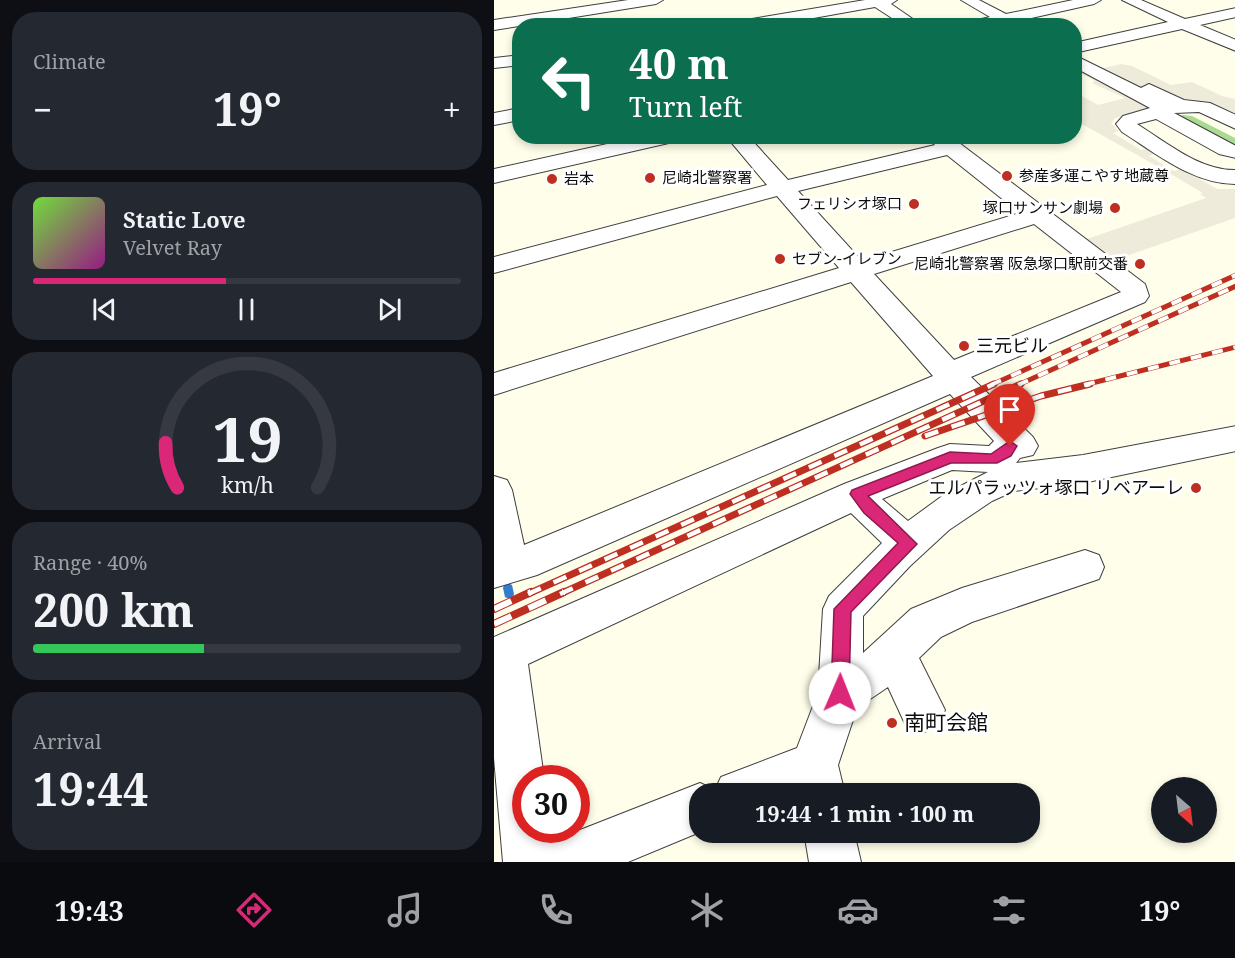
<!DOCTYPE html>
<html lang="en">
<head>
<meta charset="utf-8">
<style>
	:root { --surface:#171b24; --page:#242831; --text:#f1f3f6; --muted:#9ea1a6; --line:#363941; --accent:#db2777 }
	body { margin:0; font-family:"Noto Serif","Noto Sans JP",serif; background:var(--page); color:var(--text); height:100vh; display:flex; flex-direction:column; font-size:22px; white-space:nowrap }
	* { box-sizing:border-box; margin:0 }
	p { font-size:20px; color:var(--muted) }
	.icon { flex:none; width:33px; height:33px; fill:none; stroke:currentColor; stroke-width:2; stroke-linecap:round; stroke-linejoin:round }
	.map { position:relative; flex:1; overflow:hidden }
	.side { display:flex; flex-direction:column; gap:12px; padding:12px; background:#0d0f14; width:494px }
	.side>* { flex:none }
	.top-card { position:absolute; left:18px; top:18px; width:570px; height:126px; border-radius:24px; box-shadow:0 3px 9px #0003; background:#0b6e4f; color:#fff; overflow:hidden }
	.needle { width:39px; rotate:152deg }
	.tools { position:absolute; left:657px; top:777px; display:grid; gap:12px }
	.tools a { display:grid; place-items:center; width:66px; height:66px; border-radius:50%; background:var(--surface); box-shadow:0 3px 9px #0003; font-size:30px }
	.speed { position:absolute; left:18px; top:765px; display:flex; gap:12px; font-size:30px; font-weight:700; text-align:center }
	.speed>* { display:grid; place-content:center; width:78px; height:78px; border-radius:50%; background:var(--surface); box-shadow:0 3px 9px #0003; line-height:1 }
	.speed .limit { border:9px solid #d22; background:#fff; color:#111 }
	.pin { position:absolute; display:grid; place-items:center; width:51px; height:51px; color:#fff; margin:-62px -26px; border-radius:50% 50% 50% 0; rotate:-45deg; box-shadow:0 0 6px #0007 }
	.pin .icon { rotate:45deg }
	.me { position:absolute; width:66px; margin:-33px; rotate:1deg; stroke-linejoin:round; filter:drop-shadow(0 0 4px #0008) }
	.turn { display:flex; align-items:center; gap:21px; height:126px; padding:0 18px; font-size:27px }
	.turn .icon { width:78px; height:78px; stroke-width:2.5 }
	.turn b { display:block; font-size:42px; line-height:51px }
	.big { font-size:45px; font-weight:700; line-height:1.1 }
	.side .card { flex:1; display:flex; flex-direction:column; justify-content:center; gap:9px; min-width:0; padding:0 21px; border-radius:24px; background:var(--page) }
	.side .dial { align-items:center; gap:0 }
	.dial svg { height:156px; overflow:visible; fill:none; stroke:var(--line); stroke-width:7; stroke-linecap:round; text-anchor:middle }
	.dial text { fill:var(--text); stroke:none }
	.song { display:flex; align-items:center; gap:18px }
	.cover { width:72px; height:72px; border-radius:9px; background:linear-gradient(135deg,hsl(100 70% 55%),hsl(310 70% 35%)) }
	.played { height:6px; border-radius:3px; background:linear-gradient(90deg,var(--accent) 45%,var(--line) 45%) }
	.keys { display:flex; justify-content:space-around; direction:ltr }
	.heat { display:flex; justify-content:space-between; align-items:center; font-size:33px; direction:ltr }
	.charge { height:9px; border-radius:4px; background:linear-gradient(90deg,#34c759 40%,var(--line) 0) }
	.trip { position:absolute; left:195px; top:783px; width:351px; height:60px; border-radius:24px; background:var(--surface); box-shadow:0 3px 9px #0003; font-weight:700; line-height:60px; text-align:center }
	.tab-bar { display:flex; height:96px; justify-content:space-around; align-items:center; background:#090b0e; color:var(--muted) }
	.tab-bar .icon { width:42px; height:42px }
	.tab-bar .current { color:var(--accent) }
	.tab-bar b { font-size:27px; color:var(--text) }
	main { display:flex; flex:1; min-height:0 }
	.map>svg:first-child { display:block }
</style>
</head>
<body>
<main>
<section class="side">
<div class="card"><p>Climate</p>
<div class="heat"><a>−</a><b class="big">19°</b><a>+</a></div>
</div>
<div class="card">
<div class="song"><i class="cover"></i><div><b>Static Love</b><p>Velvet Ray</p></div></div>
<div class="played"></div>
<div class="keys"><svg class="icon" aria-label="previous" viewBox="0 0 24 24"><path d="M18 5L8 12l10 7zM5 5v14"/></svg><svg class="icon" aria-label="pause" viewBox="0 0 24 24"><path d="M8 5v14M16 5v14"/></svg><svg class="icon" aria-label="next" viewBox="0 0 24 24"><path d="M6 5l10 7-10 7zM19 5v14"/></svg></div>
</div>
<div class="card dial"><svg viewBox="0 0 100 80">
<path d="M14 69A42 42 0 1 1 86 69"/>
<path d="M14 69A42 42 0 0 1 8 46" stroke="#db2777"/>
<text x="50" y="56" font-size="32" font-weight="700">19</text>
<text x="50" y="72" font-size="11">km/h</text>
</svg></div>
<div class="card"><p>Range · 40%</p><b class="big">200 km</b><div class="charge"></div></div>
<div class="card"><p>Arrival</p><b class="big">19:44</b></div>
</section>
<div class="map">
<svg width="742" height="862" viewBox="0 0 742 862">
	<rect width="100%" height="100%" fill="#fffeea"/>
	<path fill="#aadb92" d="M 689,115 L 698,116 L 741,138 L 741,147 L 684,117 Z"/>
	<path fill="#eeebda" d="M 627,64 L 638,66 L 677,85 L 698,82 L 728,96 L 741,99 L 741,115 L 720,104 L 726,102 L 719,104 L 695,99 L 621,118 L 617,123 L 624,131 L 619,133 L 647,150 L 652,149 L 660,154 L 655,156 L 680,171 L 688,169 L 723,189 L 741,189 L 741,218 L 621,260 L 593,239 L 712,198 L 706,194 L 709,193 L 677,174 L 581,120 L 581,98 L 588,96 L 604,105 L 631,98 L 598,83 L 601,81 L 581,70 L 581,66 L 592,72 Z"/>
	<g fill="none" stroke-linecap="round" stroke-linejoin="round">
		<path fill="#337dd0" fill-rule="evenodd" d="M 14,583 L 18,585 L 20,594 L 19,597 L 15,599 L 11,597 L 9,588 L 10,585 Z"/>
		<g stroke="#3f3f3f" stroke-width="2">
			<path id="minor" d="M 134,0 L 169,0 L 162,4 L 0,30 L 0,20 Z
				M 371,0 L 403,0 L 397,4 L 429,26 L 410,26 L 381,7 L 275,26 L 239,26 L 246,21 Z
				M 467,0 L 485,0 L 512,14 L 579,0 L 607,0 L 600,4 L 524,21 L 524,26 L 470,26 L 471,23 L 496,17 Z
				M 628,0 L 647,0 L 691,19 L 742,8 L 742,17 L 706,25 L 742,40 L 742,51 L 688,29 L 580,53 L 580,43 L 674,22 Z
				M 26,55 L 26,65 L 0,68 L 0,58 Z
				M 580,55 L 647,88 L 655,84 L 690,100 L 716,103 L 742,115 L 742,129 L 705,112 L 680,113 L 742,146 L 742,158 L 725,154 L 662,119 L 643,124 C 672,142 706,171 742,170 L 742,184 C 699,184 663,154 628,132 L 622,124 L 629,116 L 656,108 L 580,67 Z
				M 26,108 L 26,120 L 0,125 L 0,113 Z
				M 149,136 L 189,136 L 179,142 L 0,183 L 0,169 Z
				M 232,136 L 254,136 L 294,180 L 441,145 L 432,136 L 456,136 L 651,284 L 655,296 L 651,302 L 477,377 L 539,437 L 544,446 L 539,455 L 526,458 L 522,463 L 589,455 L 742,426 L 742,451 L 589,483 L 520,491 L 498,501 L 455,530 L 416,566 L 369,616 L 369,653 L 417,609 L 468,588 L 591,550 L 605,555 L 610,567 L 605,579 L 478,622 L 447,637 L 425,658 L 451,710 L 444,726 L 428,733 L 412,726 L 394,687 L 363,708 L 344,765 L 351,794 L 206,794 L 206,832 L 134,862 L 9,862 L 0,758 L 0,637 L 350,484 L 444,448 L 456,444 L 495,446 L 500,441 L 456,394 L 43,575 L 0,588 L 0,476 L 13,480 L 18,490 L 30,545 L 439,376 L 357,282 L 0,395 L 0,373 L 345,268 L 283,196 L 0,273 L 0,257 L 273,185 ZM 453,155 L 526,213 L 368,261 L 304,191 ZM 540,224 L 627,292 L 460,360 L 380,274 ZM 458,470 L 494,472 L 451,494 L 414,521 L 388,499 ZM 357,513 L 388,543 L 335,596 L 329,609 L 324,693 L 303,748 L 227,777 L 221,790 L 206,783 L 58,841 L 57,830 L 32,830 L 32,778 L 50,778 L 34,664 Z
				M 310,832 L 360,832 L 367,862 L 315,862 Z"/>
		</g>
		<use href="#minor" fill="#fff" fill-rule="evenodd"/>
		<g stroke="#be2e21" stroke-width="5">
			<path id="rail-far2" d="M 497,385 L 742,275
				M 524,385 L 742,286
				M 590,385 L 742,347"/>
		</g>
		<g stroke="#be2e21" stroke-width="7">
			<path id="rail-far1" d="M 431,436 L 547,396 L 596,384
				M 34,594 L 500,384
				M 66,594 L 527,384"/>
		</g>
		<g stroke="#be2e21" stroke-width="8">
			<path id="rail" d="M 0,609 L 37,592
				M 0,624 L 70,592"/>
		</g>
		<use href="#rail-far2" stroke="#fff" stroke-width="4" stroke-dasharray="11" stroke-linecap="butt"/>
		<use href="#rail-far1" stroke="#fff" stroke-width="4.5" stroke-dasharray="14" stroke-linecap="butt"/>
		<use href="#rail" stroke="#fff" stroke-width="6" stroke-dasharray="19" stroke-linecap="butt"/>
	</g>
	<path fill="#db2777" stroke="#8e194d" stroke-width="1.5" d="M 516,441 L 523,446 L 517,456 L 503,463 L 457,463 L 374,496 L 423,544 L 357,612 L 355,693 L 352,700 L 346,702 L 339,700 L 337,693 L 340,609 L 404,543 L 370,513 L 356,494 L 358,490 L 456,452 L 497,454 Z"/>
	<g fill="#be2e21" stroke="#fff" stroke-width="2">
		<circle cx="513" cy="176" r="6"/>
		<circle cx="156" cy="178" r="6"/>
		<circle cx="58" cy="179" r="6"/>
		<circle cx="420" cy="204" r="6"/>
		<circle cx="621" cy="208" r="6"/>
		<circle cx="286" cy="259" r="6"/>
		<circle cx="646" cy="264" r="6"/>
		<circle cx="470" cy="346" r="6"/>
		<circle cx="702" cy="488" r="6"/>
		<circle cx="398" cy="723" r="6"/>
	</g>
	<g text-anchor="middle" stroke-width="6" stroke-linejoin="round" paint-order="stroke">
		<g font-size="15" fill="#0c0c0c" stroke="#fff" text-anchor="start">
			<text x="525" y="181">参産多運こやす地蔵尊</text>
			<text x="168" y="183">尼崎北警察署</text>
			<text x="70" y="184">岩本</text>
			<text x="408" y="209" text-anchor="end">フェリシオ塚口</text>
			<text x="609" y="213" text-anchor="end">塚口サンサン劇場</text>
			<text x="298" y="264">セブン-イレブン</text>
			<text x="634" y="269" text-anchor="end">尼崎北警察署 阪急塚口駅前交番</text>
		</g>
		<g font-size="18" fill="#0c0c0c" stroke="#fff" text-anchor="start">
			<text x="482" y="352">三元ビル</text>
			<text x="690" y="494" text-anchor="end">エルパラッツォ塚口 リベアーレ</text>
		</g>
		<g font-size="21" fill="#0c0c0c" stroke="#fff" text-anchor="start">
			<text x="410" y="730">南町会館</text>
		</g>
	</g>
</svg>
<div class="tools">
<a><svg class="needle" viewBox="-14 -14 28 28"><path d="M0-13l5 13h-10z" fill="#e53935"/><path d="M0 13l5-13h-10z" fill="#9ea1a6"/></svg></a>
</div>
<div class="speed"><div class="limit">30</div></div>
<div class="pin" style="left:516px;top:446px;background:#d93025"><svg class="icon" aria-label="arrive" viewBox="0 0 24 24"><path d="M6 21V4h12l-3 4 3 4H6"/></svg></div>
<svg class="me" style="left:346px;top:693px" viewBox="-20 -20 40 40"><circle r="19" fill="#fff"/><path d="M0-13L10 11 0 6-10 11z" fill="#db2777"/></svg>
<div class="trip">19:44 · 1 min · 100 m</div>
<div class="top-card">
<div class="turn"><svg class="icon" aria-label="left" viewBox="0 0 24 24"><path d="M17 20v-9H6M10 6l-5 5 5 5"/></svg><div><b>40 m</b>Turn left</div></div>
</div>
</div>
</main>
<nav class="tab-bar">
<b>19:43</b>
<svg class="icon current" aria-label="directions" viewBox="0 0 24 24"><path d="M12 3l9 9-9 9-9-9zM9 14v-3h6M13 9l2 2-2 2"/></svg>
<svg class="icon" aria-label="music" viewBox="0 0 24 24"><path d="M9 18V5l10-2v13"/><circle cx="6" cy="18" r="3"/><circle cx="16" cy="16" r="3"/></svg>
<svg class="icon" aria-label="phone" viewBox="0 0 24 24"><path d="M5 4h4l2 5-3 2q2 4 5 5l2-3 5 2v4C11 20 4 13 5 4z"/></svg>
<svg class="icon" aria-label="climate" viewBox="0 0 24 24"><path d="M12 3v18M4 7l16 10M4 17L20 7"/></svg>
<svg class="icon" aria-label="car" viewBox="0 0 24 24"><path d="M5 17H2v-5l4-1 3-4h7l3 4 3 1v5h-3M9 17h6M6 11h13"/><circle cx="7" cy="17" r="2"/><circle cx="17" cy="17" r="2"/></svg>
<svg class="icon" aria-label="filters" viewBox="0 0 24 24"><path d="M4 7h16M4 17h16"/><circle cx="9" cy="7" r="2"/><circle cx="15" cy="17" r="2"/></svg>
<b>19°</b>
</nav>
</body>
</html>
